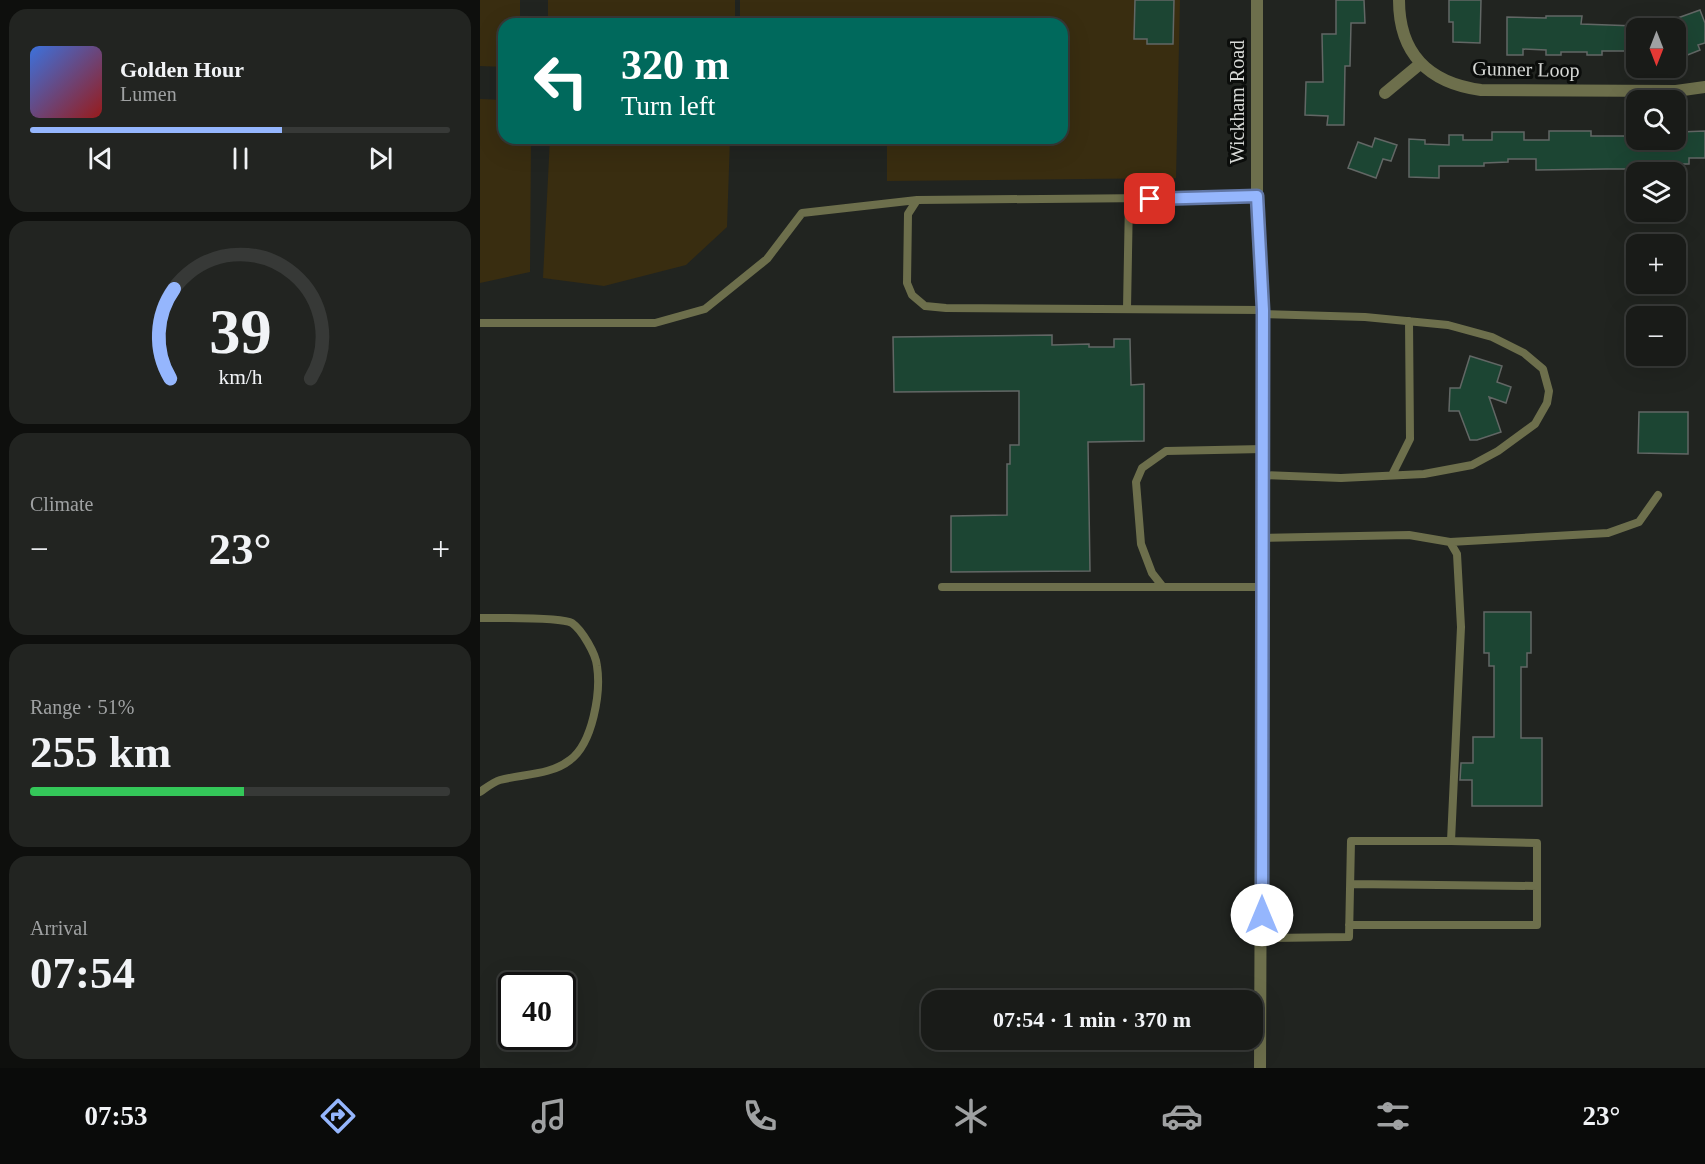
<!DOCTYPE html>
<html lang="en">
<head>
<meta charset="utf-8">
<style>
	:root { --surface:#191b18; --page:#222421; --text:#f1f3f6; --muted:#9fa1a2; --line:#373937; --accent:#95b6fd }
	body { margin:0; font-family:"Times New Roman",serif; background:var(--page); color:var(--text); height:100vh; display:flex; flex-direction:column; font-size:22px; white-space:nowrap }
	* { box-sizing:border-box; margin:0 }
	p { font-size:20px; color:var(--muted) }
	.icon { flex:none; width:33px; height:33px; fill:none; stroke:currentColor; stroke-width:2; stroke-linecap:round; stroke-linejoin:round }
	.map { position:relative; flex:1; overflow:hidden }
	.panel { display:flex; flex-direction:column; gap:9px; padding:9px; background:#0e0f0d; width:480px }
	.panel>* { flex:none }
	.hud { position:absolute; left:18px; top:18px; width:570px; height:126px; border-radius:18px; box-shadow:0 6px 24px #0002,0 0 0 2px var(--line); background:#00695c; color:#fff; overflow:hidden }
	.needle { width:39px; rotate:180deg }
	.tools { position:absolute; left:1146px; top:18px; display:grid; gap:12px }
	.tools a { display:grid; place-items:center; width:60px; height:60px; border-radius:12px; background:var(--surface); box-shadow:0 6px 24px #0002,0 0 0 2px var(--line); font-size:30px }
	.speed { position:absolute; left:18px; top:972px; display:flex; gap:12px; font-size:30px; font-weight:700; text-align:center }
	.speed>* { display:grid; place-content:center; width:78px; height:78px; border-radius:50%; background:var(--surface); box-shadow:0 6px 24px #0002,0 0 0 2px var(--line); line-height:1 }
	.speed .limit { border:3px solid #111; border-radius:9px; background:#fff; color:#111 }
	.pin { position:absolute; display:grid; place-items:center; width:51px; height:51px; color:#fff; margin:-26px; border-radius:12px; box-shadow:0 3px 9px #0006 }
	.me { position:absolute; width:66px; margin:-33px; rotate:0deg; stroke-linejoin:round; filter:drop-shadow(0 0 4px #0008) }
	.turn { display:flex; align-items:center; gap:21px; height:126px; padding:0 24px; font-size:27px }
	.turn .icon { width:78px; height:78px; stroke-width:2.5 }
	.turn b { display:block; font-size:42px; line-height:51px }
	.big { font-size:45px; font-weight:700; line-height:1.1 }
	.panel .card { flex:1; display:flex; flex-direction:column; justify-content:center; gap:9px; min-width:0; padding:0 21px; border-radius:18px; background:var(--page) }
	.panel .dial { align-items:center; gap:0 }
	.dial svg { height:156px; overflow:visible; fill:none; stroke:var(--line); stroke-width:7; stroke-linecap:round; text-anchor:middle }
	.dial text { fill:var(--text); stroke:none }
	.song { display:flex; align-items:center; gap:18px }
	.cover { width:72px; height:72px; border-radius:9px; background:linear-gradient(135deg,hsl(220 70% 55%),hsl(0 70% 35%)) }
	.played { height:6px; border-radius:3px; background:linear-gradient(90deg,var(--accent) 60%,var(--line) 60%) }
	.keys { display:flex; justify-content:space-around; direction:ltr }
	.heat { display:flex; justify-content:space-between; align-items:center; font-size:33px; direction:ltr }
	.charge { height:9px; border-radius:4px; background:linear-gradient(90deg,#34c759 51%,var(--line) 0) }
	.trip { position:absolute; left:441px; top:990px; width:342px; height:60px; border-radius:18px; background:var(--surface); box-shadow:0 6px 24px #0002,0 0 0 2px var(--line); font-weight:700; line-height:60px; text-align:center }
	.dock { display:flex; height:96px; justify-content:space-around; align-items:center; background:#0a0b0a; color:var(--muted) }
	.dock .icon { width:42px; height:42px }
	.dock .selected { color:var(--accent) }
	.dock b { font-size:27px; color:var(--text) }
	main { display:flex; flex:1; min-height:0 }
	.map>svg:first-child { display:block }
</style>
</head>
<body>
<main>
<section class="panel">
<div class="card">
<div class="song"><i class="cover"></i><div><b>Golden Hour</b><p>Lumen</p></div></div>
<div class="played"></div>
<div class="keys"><svg class="icon" aria-label="previous" viewBox="0 0 24 24"><path d="M18 5L8 12l10 7zM5 5v14"/></svg><svg class="icon" aria-label="pause" viewBox="0 0 24 24"><path d="M8 5v14M16 5v14"/></svg><svg class="icon" aria-label="next" viewBox="0 0 24 24"><path d="M6 5l10 7-10 7zM19 5v14"/></svg></div>
</div>
<div class="card dial"><svg viewBox="0 0 100 80">
<path d="M14 69A42 42 0 1 1 86 69"/>
<path d="M14 69A42 42 0 0 1 16 23" stroke="#95b6fd"/>
<text x="50" y="56" font-size="32" font-weight="700">39</text>
<text x="50" y="72" font-size="11">km/h</text>
</svg></div>
<div class="card"><p>Climate</p>
<div class="heat"><a>−</a><b class="big">23°</b><a>+</a></div>
</div>
<div class="card"><p>Range · 51%</p><b class="big">255 km</b><div class="charge"></div></div>
<div class="card"><p>Arrival</p><b class="big">07:54</b></div>
</section>
<div class="map">
<svg width="1225" height="1068" viewBox="0 0 1225 1068">
	<rect width="100%" height="100%" fill="#212420"/>
	<path fill="#392d10" d="M 0,0 L 40,0 L 40,24 L 24,24 L 24,67 L 0,66 Z
		M 68,0 L 255,0 L 255,17 L 252,24 L 68,24 Z
		M 260,0 L 700,0 L 696,178 L 407,181 L 407,138 L 582,138 L 582,24 L 260,24 Z
		M 0,99 L 24,100 L 24,138 L 51,138 L 50,272 L 0,283 Z
		M 70,138 L 250,138 L 247,227 L 206,265 L 124,286 L 63,278 Z"/>
	<path fill="#1c4533" stroke="#626765" stroke-width="1.5" d="M 655,0 L 694,0 L 693,44 L 667,44 L 667,39 L 654,39 Z
		M 856,0 L 884,0 L 885,23 L 871,23 L 870,66 L 865,66 L 864,125 L 847,125 L 848,116 L 825,115 L 826,82 L 843,82 L 842,34 L 856,34 Z
		M 969,0 L 1001,0 L 1000,43 L 973,42 L 973,22 L 969,22 Z
		M 1220,10 L 1225,23 L 1225,43 L 1218,45 L 1220,50 L 1205,56 L 1192,20 Z
		M 1066,16 L 1102,16 L 1101,24 L 1156,26 L 1156,51 L 1122,51 L 1122,55 L 1107,55 L 1107,52 L 1081,52 L 1081,55 L 1066,55 L 1066,50 L 1043,49 L 1043,55 L 1027,55 L 1027,17 L 1066,18 Z
		M 1069,131 L 1111,131 L 1111,136 L 1156,136 L 1156,140 L 1196,140 L 1196,133 L 1199,132 L 1225,131 L 1225,158 L 1209,158 L 1209,164 L 1167,164 L 1167,169 L 1126,169 L 1056,170 L 1056,159 L 1028,159 L 1028,162 L 1004,163 L 1004,166 L 959,166 L 959,178 L 929,177 L 929,139 L 945,140 L 945,144 L 969,145 L 969,135 L 983,135 L 983,140 L 1012,140 L 1012,132 L 1044,132 L 1044,140 L 1069,140 Z
		M 895,138 L 917,145 L 911,161 L 903,159 L 896,178 L 868,168 L 878,142 L 892,147 Z
		M 572,335 L 572,345 L 609,344 L 609,347 L 634,347 L 634,339 L 650,339 L 651,385 L 664,384 L 664,441 L 608,442 L 610,571 L 471,572 L 471,516 L 527,515 L 527,464 L 530,464 L 530,445 L 539,445 L 539,391 L 414,392 L 413,337 Z
		M 990,356 L 1022,366 L 1017,382 L 1031,387 L 1026,403 L 1009,397 L 1021,432 L 997,440 L 990,440 L 979,411 L 969,411 L 970,388 L 980,388 Z
		M 1159,412 L 1208,412 L 1208,454 L 1158,453 Z
		M 1004,612 L 1051,612 L 1051,653 L 1047,653 L 1047,667 L 1041,667 L 1041,738 L 1062,738 L 1062,806 L 992,806 L 992,780 L 980,780 L 981,763 L 993,763 L 993,737 L 1014,737 L 1014,666 L 1009,666 L 1009,653 L 1004,653 Z"/>
	<g fill="none" stroke-linecap="round" stroke-linejoin="round">
		<path stroke="#6d6f4c" stroke-width="8" d="M 777,197 L 437,200 L 428,214 L 427,283 L 432,295 L 445,306 L 466,308 L 783,310
			M 647,309 L 649,199
			M 0,323 L 175,323 L 225,309 L 287,259 L 322,213 L 437,200
			M 782,475 L 861,478 L 944,474 L 992,465 L 1018,451 L 1055,424 L 1067,403 L 1069,391 L 1063,369 L 1044,353 L 1012,337 L 968,325 L 885,317 L 783,314
			M 912,475 L 930,439 L 929,321
			M 970,542 L 1128,533 L 1159,522 L 1178,495
			M 462,587 L 683,587
			M 782,587 L 683,587 L 672,573 L 661,544 L 656,482 L 662,468 L 686,451 L 783,449
			M 0,618 C 16,618 81,617 92,623 C 102,630 116,654 117,666 C 121,692 113,743 90,760 C 71,775 43,774 20,780 C 13,782 6,788 0,792
			M 871,884 L 1057,886
			M 869,925 L 1057,925 L 1057,843 L 971,841
			M 782,938 L 869,937 L 871,841 L 971,841 L 981,627 L 977,554 L 970,542 L 929,535 L 782,538"/>
		<path stroke="#6d6f4c" stroke-width="12" d="M 919,0 C 919,54 949,83 1001,90 L 1196,91 L 1225,87
			M 905,93 L 940,64"/>
		<path stroke="#6d6f4c" stroke-width="12" d="M 777,0 L 777,197 L 783,310 L 780,1068"/>
	</g>
	<g fill="none" stroke-linecap="round" stroke-linejoin="round">
		<g stroke="#6176a4" stroke-width="15">
			<path id="route" d="M 670,199 L 777,196 L 783,310 L 782,915"/>
		</g>
		<use href="#route" stroke="#95b6fd" stroke-width="10"/>
	</g>
	<g text-anchor="middle" stroke-width="6" stroke-linejoin="round" paint-order="stroke">
		<g font-size="20" fill="#d7d9d6" stroke="#0b0d0b">
			<text transform="translate(1046 69) rotate(1)" y="7">Gunner Loop</text>
			<text transform="translate(757 102) rotate(-90)" y="7">Wickham Road</text>
		</g>
	</g>
</svg>
<div class="tools">
<a><svg class="needle" viewBox="-14 -14 28 28"><path d="M0-13l5 13h-10z" fill="#e53935"/><path d="M0 13l5-13h-10z" fill="#9fa1a2"/></svg></a>
<a><svg class="icon" aria-label="search" viewBox="0 0 24 24"><circle cx="10" cy="10" r="6"/><path d="M15 15l6 6"/></svg></a>
<a><svg class="icon" aria-label="layers" viewBox="0 0 24 24"><path d="M12 4l9 5-9 5-9-5zM3 14l9 5 9-5"/></svg></a>
<a>+</a>
<a>−</a>
</div>
<div class="speed"><div class="limit">40</div></div>
<div class="pin" style="left:670px;top:199px;background:#d93025"><svg class="icon" aria-label="arrive" viewBox="0 0 24 24"><path d="M6 21V4h12l-3 4 3 4H6"/></svg></div>
<svg class="me" style="left:782px;top:915px" viewBox="-20 -20 40 40"><circle r="19" fill="#fff"/><path d="M0-13L10 11 0 6-10 11z" fill="#95b6fd"/></svg>
<div class="trip">07:54 · 1 min · 370 m</div>
<div class="hud">
<div class="turn"><svg class="icon" aria-label="left" viewBox="0 0 24 24"><path d="M17 20v-9H6M10 6l-5 5 5 5"/></svg><div><b>320 m</b>Turn left</div></div>
</div>
</div>
</main>
<nav class="dock">
<b>07:53</b>
<svg class="icon selected" aria-label="directions" viewBox="0 0 24 24"><path d="M12 3l9 9-9 9-9-9zM9 14v-3h6M13 9l2 2-2 2"/></svg>
<svg class="icon" aria-label="music" viewBox="0 0 24 24"><path d="M9 18V5l10-2v13"/><circle cx="6" cy="18" r="3"/><circle cx="16" cy="16" r="3"/></svg>
<svg class="icon" aria-label="phone" viewBox="0 0 24 24"><path d="M5 4h4l2 5-3 2q2 4 5 5l2-3 5 2v4C11 20 4 13 5 4z"/></svg>
<svg class="icon" aria-label="climate" viewBox="0 0 24 24"><path d="M12 3v18M4 7l16 10M4 17L20 7"/></svg>
<svg class="icon" aria-label="car" viewBox="0 0 24 24"><path d="M5 17H2v-5l4-1 3-4h7l3 4 3 1v5h-3M9 17h6M6 11h13"/><circle cx="7" cy="17" r="2"/><circle cx="17" cy="17" r="2"/></svg>
<svg class="icon" aria-label="filters" viewBox="0 0 24 24"><path d="M4 7h16M4 17h16"/><circle cx="9" cy="7" r="2"/><circle cx="15" cy="17" r="2"/></svg>
<b>23°</b>
</nav>
</body>
</html>
